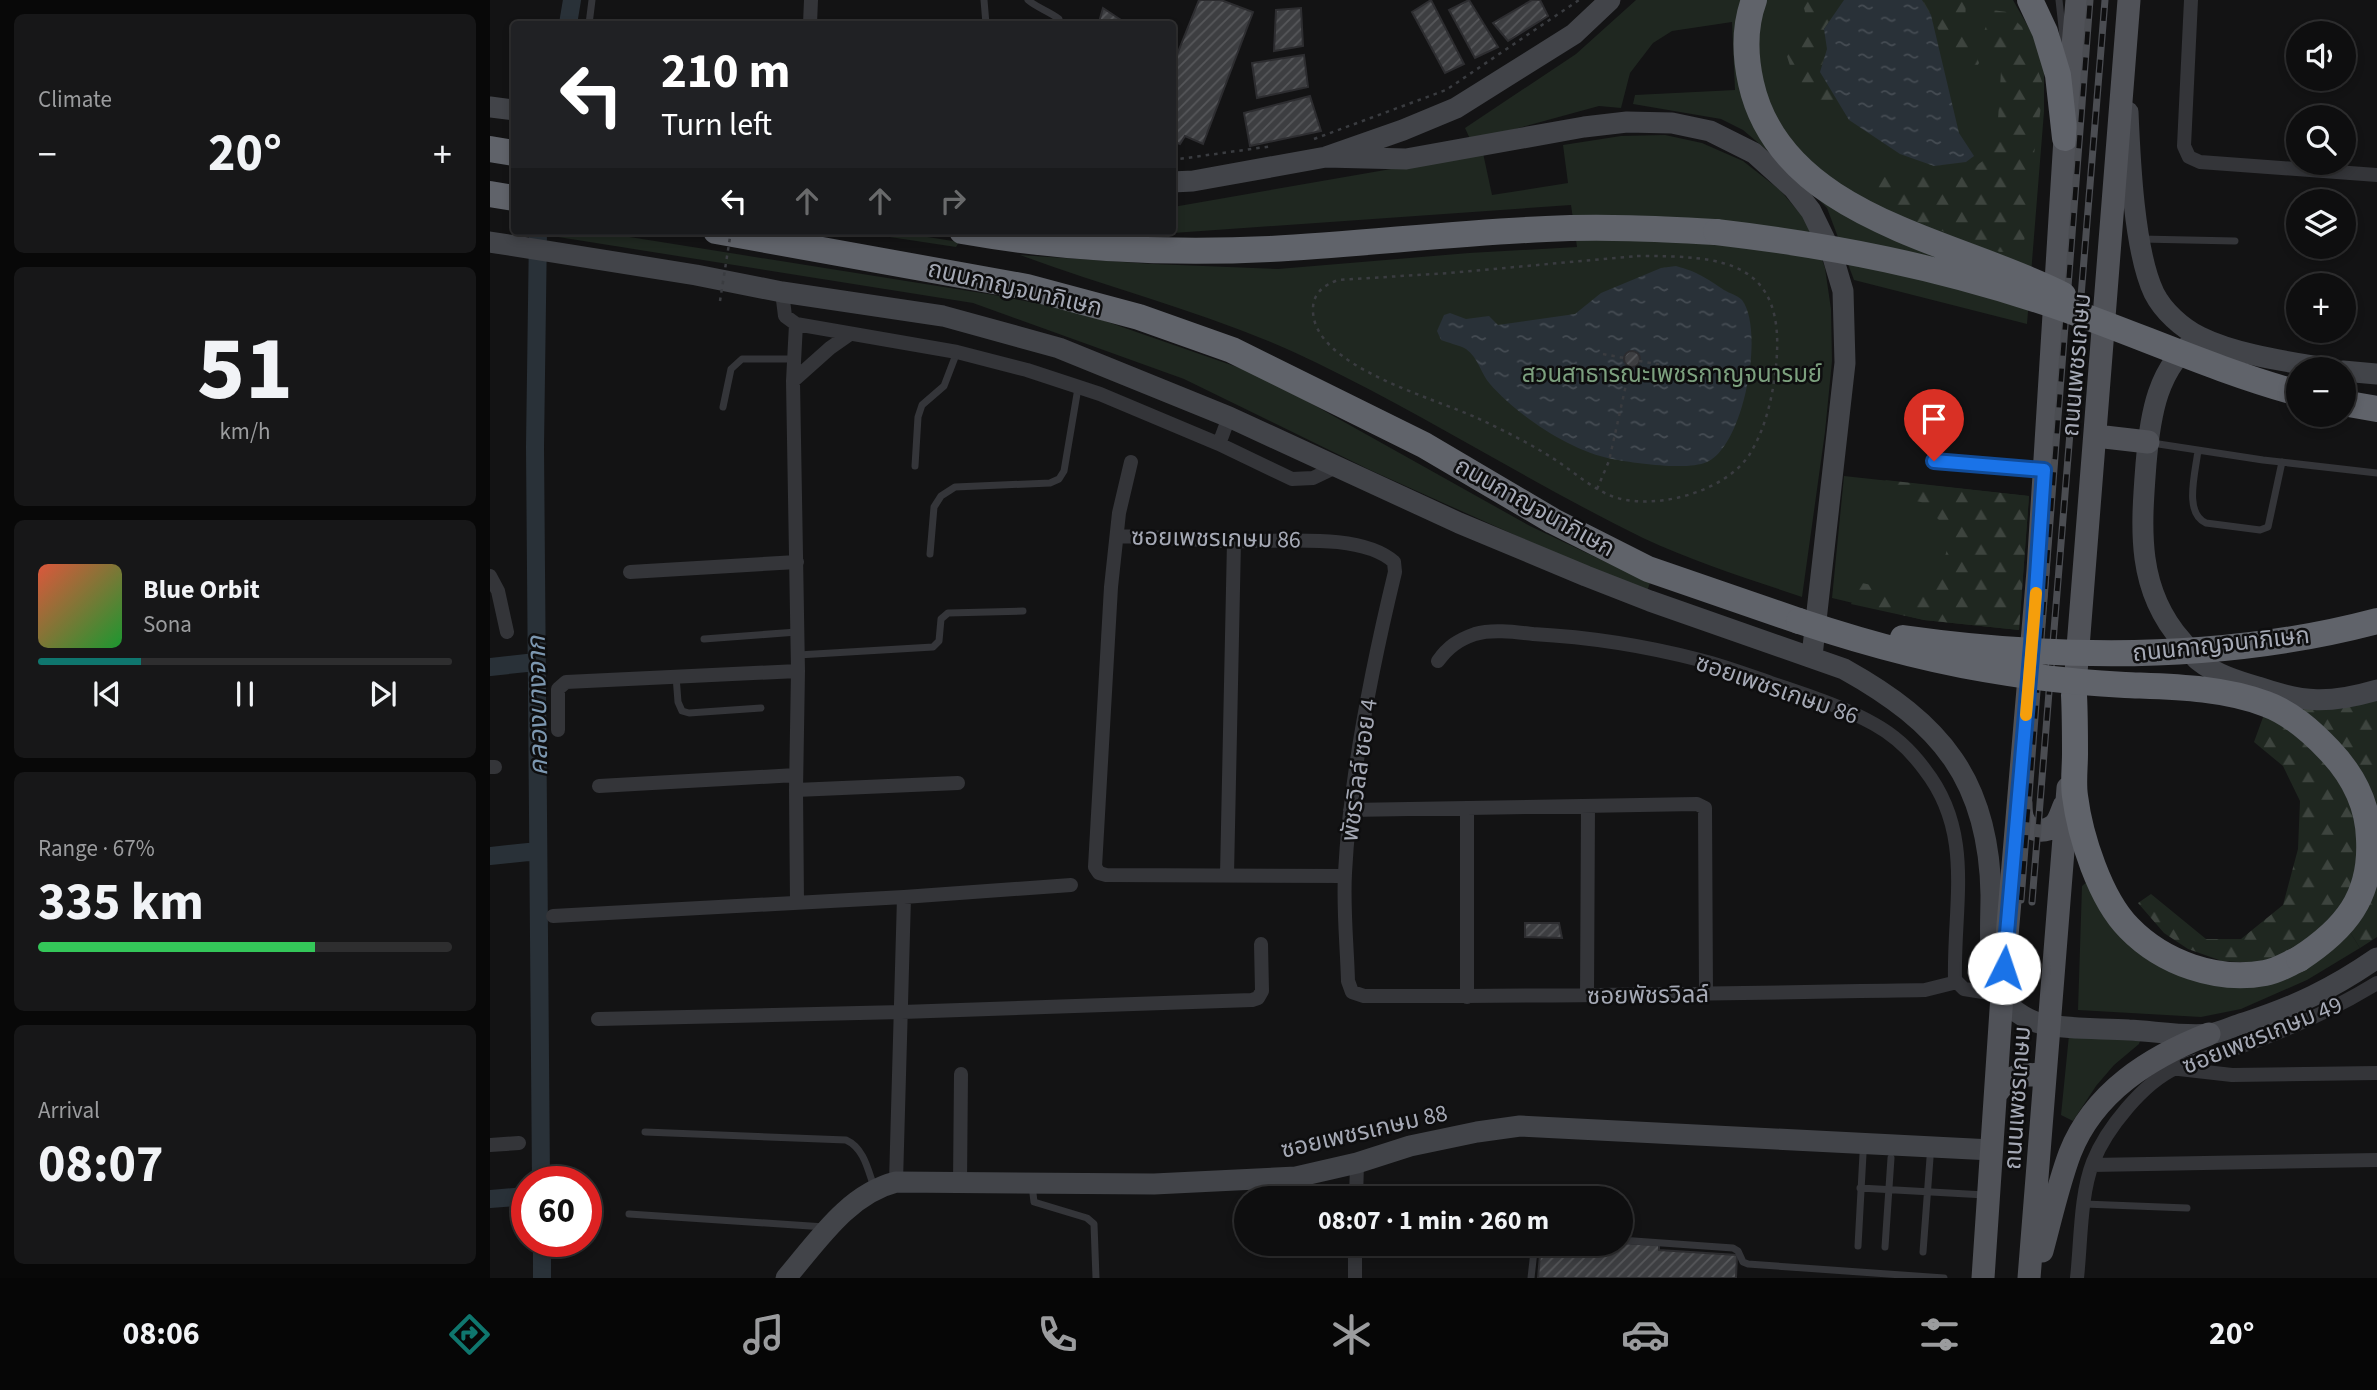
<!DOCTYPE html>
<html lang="en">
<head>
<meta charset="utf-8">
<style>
	:root { --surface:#0e0e0f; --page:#171718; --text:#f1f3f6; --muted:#9b9c9e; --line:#2e2e2f; --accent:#0f766e }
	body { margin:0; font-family:"Source Sans 3","Noto Sans Thai",sans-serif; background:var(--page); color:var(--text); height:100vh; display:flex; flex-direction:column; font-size:26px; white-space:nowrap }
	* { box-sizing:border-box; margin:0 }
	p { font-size:23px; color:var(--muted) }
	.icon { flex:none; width:38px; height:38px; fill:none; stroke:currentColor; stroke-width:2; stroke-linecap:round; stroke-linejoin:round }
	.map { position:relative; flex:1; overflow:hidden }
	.details { display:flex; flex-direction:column; gap:14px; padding:14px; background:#080808; width:490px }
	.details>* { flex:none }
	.guide { position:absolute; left:21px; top:21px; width:665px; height:214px; border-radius:7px; box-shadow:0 4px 10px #0003,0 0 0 2px var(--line); background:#202124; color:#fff; overflow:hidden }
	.buttons { position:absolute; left:1796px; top:21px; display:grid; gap:14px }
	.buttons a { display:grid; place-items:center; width:70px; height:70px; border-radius:50%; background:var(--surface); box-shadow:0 4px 10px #0003,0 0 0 2px var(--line); font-size:35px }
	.speed { position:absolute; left:21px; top:1166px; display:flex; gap:14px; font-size:35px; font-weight:700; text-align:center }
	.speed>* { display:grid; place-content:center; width:91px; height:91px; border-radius:50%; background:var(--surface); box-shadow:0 4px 10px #0003,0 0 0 2px var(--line); line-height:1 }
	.speed .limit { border:10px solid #d22; background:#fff; color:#111 }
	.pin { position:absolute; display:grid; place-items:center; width:60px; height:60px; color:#fff; margin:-72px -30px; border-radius:50% 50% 50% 0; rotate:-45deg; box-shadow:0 0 7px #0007 }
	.pin .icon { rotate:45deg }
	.me { position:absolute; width:77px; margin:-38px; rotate:4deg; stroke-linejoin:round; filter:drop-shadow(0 0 5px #0008) }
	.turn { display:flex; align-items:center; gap:24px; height:147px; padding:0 35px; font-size:32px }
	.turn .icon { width:91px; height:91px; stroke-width:2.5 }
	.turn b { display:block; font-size:49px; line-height:60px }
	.lanes { display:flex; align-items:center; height:66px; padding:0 35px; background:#0003; justify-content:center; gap:35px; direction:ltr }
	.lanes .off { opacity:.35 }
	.big { font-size:52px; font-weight:700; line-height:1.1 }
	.details .widget { flex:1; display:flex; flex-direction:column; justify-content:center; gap:10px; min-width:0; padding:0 24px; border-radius:10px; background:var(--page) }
	.details .dial { align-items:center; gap:0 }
	.dial b { font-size:91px; line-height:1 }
	.song { display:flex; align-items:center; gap:21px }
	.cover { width:84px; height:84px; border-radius:10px; background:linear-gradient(135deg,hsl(10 70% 55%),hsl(130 70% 35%)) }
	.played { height:7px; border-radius:4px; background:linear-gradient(90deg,var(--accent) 25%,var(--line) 25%) }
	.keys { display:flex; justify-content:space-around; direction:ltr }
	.heat { display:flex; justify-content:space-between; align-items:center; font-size:38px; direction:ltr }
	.charge { height:10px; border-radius:5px; background:linear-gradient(90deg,#34c759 67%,var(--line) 0) }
	.trip { position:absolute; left:744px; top:1186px; width:399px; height:70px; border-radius:35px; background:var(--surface); box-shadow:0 4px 10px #0003,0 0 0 2px var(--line); font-weight:700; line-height:70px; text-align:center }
	.tabs { display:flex; height:112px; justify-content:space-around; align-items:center; background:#060606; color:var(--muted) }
	.tabs .icon { width:49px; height:49px }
	.tabs .on { color:var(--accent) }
	.tabs b { font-size:32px; color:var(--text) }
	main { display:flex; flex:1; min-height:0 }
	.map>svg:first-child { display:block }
</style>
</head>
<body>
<main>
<section class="details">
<div class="widget"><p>Climate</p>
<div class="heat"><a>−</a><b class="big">20°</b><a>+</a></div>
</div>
<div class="widget dial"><b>51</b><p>km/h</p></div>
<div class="widget">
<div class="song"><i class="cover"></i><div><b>Blue Orbit</b><p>Sona</p></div></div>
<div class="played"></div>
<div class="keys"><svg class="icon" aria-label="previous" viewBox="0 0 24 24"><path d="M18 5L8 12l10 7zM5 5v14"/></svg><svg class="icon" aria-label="pause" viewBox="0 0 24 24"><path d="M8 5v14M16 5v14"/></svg><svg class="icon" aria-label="next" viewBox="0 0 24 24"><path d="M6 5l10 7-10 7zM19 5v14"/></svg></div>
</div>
<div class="widget"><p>Range · 67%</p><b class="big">335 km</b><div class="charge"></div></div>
<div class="widget"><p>Arrival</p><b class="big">08:07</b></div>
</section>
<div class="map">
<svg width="1887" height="1278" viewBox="0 0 1887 1278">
	<defs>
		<pattern id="forest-firs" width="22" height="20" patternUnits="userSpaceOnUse" patternTransform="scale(1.75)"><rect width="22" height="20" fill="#1f2720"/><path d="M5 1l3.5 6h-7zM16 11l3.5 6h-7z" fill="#3d443e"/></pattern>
		<pattern id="water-ripples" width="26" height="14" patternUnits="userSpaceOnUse" patternTransform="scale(1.75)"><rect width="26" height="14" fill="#293138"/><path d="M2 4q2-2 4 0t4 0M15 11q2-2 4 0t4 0" fill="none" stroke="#454c53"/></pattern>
		<pattern id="building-hatch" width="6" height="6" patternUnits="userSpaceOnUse" patternTransform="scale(1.75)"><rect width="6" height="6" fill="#3d3e41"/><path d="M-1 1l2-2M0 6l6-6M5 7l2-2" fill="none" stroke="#56575a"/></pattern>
	</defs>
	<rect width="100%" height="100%" fill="#131314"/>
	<path fill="#1f2720" d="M 1146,0 L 1523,0 L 1543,35 L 1554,69 L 1554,112 L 1537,324 L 1364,280 L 1337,208 L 1291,162 L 1253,130 L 1231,119 L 1143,104 L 1145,95 L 1245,90 L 1242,22 L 1182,31 L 1163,43 L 1140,73 L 1131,108 L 1109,106 L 981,141 L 975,128 L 1086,54 Z
		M 1175,135 L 1212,143 L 1253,161 L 1290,190 L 1320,225 L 1335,268 L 1341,309 L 1342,361 L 1335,432 L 1312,597 C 1259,579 1204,562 1153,538 C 1043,484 938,417 827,363 C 732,316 629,292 530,255 L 663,264 L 788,269 L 979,253 L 1087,247 L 1081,205 L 669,234 L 646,231 L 682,231 L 683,207 L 993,153 L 1002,195 L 1078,183 L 1073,145 L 1131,136 Z
		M 63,231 L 102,231 L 504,295 L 561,306 L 612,320 L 770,375 L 1040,526 L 1160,583 L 1156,594 L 880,470 L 694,379 L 483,303 L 62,236 Z
		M 360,231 L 400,231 L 469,242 L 466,247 Z
		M 1354,476 L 1539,496 L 1529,630 L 1434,620 L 1342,598 Z
		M 1598,881 L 1711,976 L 1860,932 L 1870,948 L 1817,980 L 1751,1009 L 1711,1017 L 1588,1010 L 1592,886 Z
		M 1579,1035 L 1650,1041 L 1649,1044 L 1624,1065 L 1606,1086 L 1583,1121 L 1571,1115 Z"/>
	<path fill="url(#forest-firs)" d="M 1312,0 L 1354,0 L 1334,29 L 1337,49 L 1330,72 L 1350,105 L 1330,108 L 1310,97 L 1295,50 L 1316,16 Z
		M 1432,0 L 1476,0 L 1475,24 L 1489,63 L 1482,76 L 1464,58 Z
		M 1502,10 L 1517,12 L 1532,27 L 1554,87 L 1538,194 L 1537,230 L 1531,251 L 1510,252 L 1387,207 L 1372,189 L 1396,176 L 1421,180 L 1436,174 L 1474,175 L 1498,157 L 1507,136 L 1511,71 L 1492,37 Z
		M 1395,480 L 1539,496 L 1529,630 L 1434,620 L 1361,604 L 1372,583 L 1424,594 L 1445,587 L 1457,550 L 1453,524 L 1431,502 L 1413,499 Z
		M 1887,696 L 1887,937 L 1870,948 L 1860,932 L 1764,963 L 1732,961 L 1698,949 L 1674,933 L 1648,903 L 1661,894 L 1716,939 L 1751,939 L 1793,905 L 1808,849 L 1810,801 L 1793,766 L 1764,742 L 1780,698 Z"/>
	<path fill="url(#water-ripples)" d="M 1354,0 L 1432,0 L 1441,15 L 1469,133 L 1484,156 L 1476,162 L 1444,166 L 1410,154 L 1359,120 L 1330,72 L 1337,49 L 1334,29 Z
		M 1186,266 C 1208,272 1216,278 1234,290 C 1239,293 1247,295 1252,300 C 1275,330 1254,446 1217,462 C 1197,471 1144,463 1122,459 C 1080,451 1028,416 1000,384 C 991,374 988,357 976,349 C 969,345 958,343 951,340 L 947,331 L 954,315 L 960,313 L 976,319 L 999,316 L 1008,325 L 1085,314 L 1111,293 L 1171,268 Z"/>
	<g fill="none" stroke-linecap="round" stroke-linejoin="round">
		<path stroke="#293138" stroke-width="18" d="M 78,24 L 82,0
			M 48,231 L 45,447 L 51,1181
			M 0,667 L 46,662
			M 0,856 L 48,851
			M 0,1199 L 37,1196
			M 52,1241 L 52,1278"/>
	</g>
	<path fill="url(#building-hatch)" stroke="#2d2d30" stroke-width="2" d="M 709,0 L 731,0 L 763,12 L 713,144 L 695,136 L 690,144 L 682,141 L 682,67 Z
		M 941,0 L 974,64 L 955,73 L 922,12 Z
		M 979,0 L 1008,47 L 985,58 L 959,10 Z
		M 1042,0 L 1050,0 L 1058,16 L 1018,41 L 1003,23 Z
		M 613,8 L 637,24 L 613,24 L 609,22 Z
		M 811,8 L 813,46 L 784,51 L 786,10 Z
		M 814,55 L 818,87 L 767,98 L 762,63 Z
		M 820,96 L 831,131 L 760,146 L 754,113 Z
		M1134 359a8 8 0 1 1 16 0a8 8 0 1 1-16 0Z
		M 1035,923 L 1069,923 L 1072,938 L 1035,937 Z
		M 1130,1243 L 1169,1245 L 1169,1250 L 1247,1255 L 1246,1278 L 1048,1278 L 1050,1255 L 1064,1255 L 1065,1245 L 1089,1248 L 1089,1244 Z"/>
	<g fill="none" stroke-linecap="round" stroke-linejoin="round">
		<path stroke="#3a3c40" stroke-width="2.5" stroke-dasharray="3.5 5" stroke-linecap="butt" d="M 824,139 L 956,90 L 1089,0
			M 682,160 L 783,146
			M 1147,256 C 1232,256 1297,259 1286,366 C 1283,395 1276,427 1261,452 C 1238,492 1161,513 1119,495 C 1101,487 1086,474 1070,463 C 1045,446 1015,431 987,418 C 945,398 821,366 823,309 C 823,293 834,285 848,280 L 959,273 Z
			M 1113,354 L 1134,358
			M 1149,361 L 1173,365
			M 1107,489 L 1119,461 L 1140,367"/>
		<path stroke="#343539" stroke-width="7" d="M 494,0 L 496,24
			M 538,0 C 547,8 559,11 569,19 L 570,24
			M 1569,0 L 1574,45
			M 99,24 L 102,0
			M 1651,239 L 1745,241
			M 233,407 L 241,369 L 252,359 L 304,359
			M 1662,443 L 1773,460 L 1887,473
			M 1708,450 C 1706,471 1693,513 1716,523 L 1770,530 L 1778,527 L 1792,462
			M 1444,461 L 1552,470
			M 425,466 L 428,417 L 432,405 L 454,386 L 467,352
			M 440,554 L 444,507 L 451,496 L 465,487 L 560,483 L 569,479 L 574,471 L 588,388
			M 214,639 L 307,632
			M 308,655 L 443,647 L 449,641 L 451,619 L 458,613 L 533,611
			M 186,676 L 188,702 L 192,711 L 199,713 L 271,708
			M 155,1132 L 356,1140 C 374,1148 378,1170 384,1187
			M 542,1185 L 544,1202 L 597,1218 L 604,1224 L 606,1278
			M 1370,1188 L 1495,1195
			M 1594,1204 L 1697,1208
			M 139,1214 L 335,1227
			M 1130,1240 L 1243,1248 L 1248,1251 L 1253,1262 L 1258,1264 L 1454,1278
			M 1368,1246 L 1373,1154
			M 1395,1247 L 1401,1158
			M 1433,1252 L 1440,1158
			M 1041,1278 L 1044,1251 L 1048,1244"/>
		<path stroke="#343539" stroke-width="14" d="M 1701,0 L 1694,146 L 1699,157 L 1710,162 L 1887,175
			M 320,24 L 321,0
			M 292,292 L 295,316 L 306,324 L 467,352 L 537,370 L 610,394 L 729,444 L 802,479 L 823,478 L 846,467
			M 306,324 L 303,381 L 308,671 L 306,790 L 307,902
			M 303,381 L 340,348 L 360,334
			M 729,444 L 739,417
			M 641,462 L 629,513 L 621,587 L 605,867 L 609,873 L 616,875 L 855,876
			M 627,536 C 665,537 703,540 741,541 C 785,543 870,531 904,562 L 905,572 C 882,667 860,775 855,873 C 853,909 857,945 858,981 L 862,992 L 874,996 C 1061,997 1248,993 1435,990 L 1467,982
			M 140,572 L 307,562
			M 0,576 L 8,591 L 17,632
			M 948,661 C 958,647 968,640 985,634 C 1002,629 1025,632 1043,634 C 1099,637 1156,646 1210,660 C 1234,666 1258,675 1281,683 C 1316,695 1352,706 1384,724 C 1404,735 1422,752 1435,770 C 1485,834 1463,906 1465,980 L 1474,989 L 1512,995
			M 68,730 L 68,689 L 76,682 L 308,671
			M 0,767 L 5,767
			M 109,786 L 306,775
			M 306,790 L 468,783
			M 860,810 L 1207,804 L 1215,808 L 1216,994
			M 737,875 L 744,541
			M 63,916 L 414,897 L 581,885
			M 1097,995 L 1098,807
			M 977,997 L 977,809
			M 108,1019 L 412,1012 L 762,1000 L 768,998 L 772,991 L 771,944
			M 1689,1069 L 1742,1075 L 1887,1073
			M 0,1145 L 29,1143
			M 1602,1165 L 1887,1160
			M 406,1182 L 414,897
			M 470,1183 L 471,1074
			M 866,1199 L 867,1163
			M 865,1278 L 865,1244
			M 1587,1278 C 1591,1242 1590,1195 1603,1162 C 1616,1129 1653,1083 1686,1068 C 1706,1059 1727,1055 1747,1048 C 1796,1031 1843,1010 1887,983"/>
		<path stroke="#424449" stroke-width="21" d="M 0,107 L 24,110
			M 1638,112 C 1640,160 1644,251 1664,293 C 1673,311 1692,328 1710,337 C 1746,355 1801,362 1841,369
			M 836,157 L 916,159 L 1094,127 L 1137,122 L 1182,123 L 1220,131 L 1264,153 L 1304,189 L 1321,211 L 1342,254 L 1353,291 L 1355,363 L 1322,656
			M 682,182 L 703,181 L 836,157 L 913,130 L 966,108 L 1084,34 L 1120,0
			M 0,242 L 206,275 L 292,292 L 453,316 L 569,348 L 739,417 L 969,523 L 1096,576 L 1160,601 L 1354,669 C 1451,723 1499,780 1501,895 C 1501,926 1497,966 1511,995 C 1518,1008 1535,1019 1549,1023 C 1577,1030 1610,1028 1639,1030 C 1662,1031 1697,1037 1719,1034 C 1730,1033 1743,1026 1754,1023 C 1806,1006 1842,989 1887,958
			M 1709,337 C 1667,366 1660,416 1656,464 C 1651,529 1646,589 1692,641 C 1697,647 1703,656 1709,661 C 1725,674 1748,681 1768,687 C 1814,703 1839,704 1887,690
			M 1853,371 L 1887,374
			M 296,1278 C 327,1242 358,1194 406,1182 L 664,1184 L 806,1177 L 867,1163 L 920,1146 L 987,1132 L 1030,1126 L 1502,1150"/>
		<path stroke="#505258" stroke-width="23" d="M 1606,436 L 1658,442
			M 1584,698 L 1639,0
			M 1531,804 C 1531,809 1531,816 1534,821 C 1538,831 1555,833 1563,826 C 1569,822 1571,813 1574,806
			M 1506,1094 C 1521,1073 1530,1074 1555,1075
			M 1552,1251 C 1561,1218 1568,1185 1580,1153 C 1604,1092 1660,1057 1719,1034
			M 1493,1278 L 1512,995 L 1548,571 L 1575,138 L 1587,0
			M 1539,1278 L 1578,788"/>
		<path stroke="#60636a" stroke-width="26" d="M 1540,0 L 1555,32 L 1568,75 L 1575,138
			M 0,149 L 24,153
			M 0,194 L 24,198
			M 226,231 L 537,287 L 649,317 L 742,350 L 934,445 L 1063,521 L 1158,569 L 1309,621
			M 472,231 C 574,249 677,254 780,249 C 872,244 964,233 1056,229 C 1113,226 1169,229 1226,232
			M 1853,403 L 1887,409
			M 1584,695 C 1585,715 1585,734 1585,754 C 1585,767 1583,783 1585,796 C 1590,836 1610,899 1639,928 C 1673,963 1727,982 1775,973 C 1787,971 1798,964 1809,959"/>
		<g stroke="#4b4d52" stroke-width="7">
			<path id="rail" d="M 1531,900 L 1600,0
				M 1542,902 L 1615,0"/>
		</g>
		<use href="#rail" stroke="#0e0e0f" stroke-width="4.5" stroke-dasharray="13" stroke-linecap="butt"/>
		<path stroke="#3a3c40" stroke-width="2.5" stroke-dasharray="3.5 5" stroke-linecap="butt" d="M 230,301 L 241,231"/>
		<path stroke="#60636a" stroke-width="26" d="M 1264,0 C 1254,27 1255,56 1261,83 C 1291,219 1469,241 1573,295
			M 1226,232 C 1345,246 1450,267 1563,305 C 1645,333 1724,370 1808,393
			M 1309,621 C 1378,644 1447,663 1519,673 C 1557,679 1596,683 1635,685 C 1682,687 1730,687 1776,704 C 1801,713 1821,731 1839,750 C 1863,775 1878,803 1879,839 C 1882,897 1855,929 1809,959
			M 1413,638 C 1570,660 1732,662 1887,621"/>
	</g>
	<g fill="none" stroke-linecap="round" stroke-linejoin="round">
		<g stroke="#114b97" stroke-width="18">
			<path id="route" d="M 1444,461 L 1554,470 L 1544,621 L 1514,968"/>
		</g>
		<use href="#route" stroke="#1a73e8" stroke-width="12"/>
		<path stroke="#f59e0b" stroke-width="12" d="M 1536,715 L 1546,593"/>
	</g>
	<g text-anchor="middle" stroke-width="5" stroke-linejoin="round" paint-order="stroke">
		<g font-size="24" fill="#a5a9b5" stroke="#0e0e0f">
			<text transform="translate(525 288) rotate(13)" y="8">ถนนกาญจนาภิเษก</text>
			<text transform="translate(1586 365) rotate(-85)" y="8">ถนนเพชรเกษม</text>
			<text transform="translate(1045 507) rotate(29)" y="8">ถนนกาญจนาภิเษก</text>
			<text transform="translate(726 538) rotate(1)" y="8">ซอยเพชรเกษม 86</text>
			<text transform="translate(1731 644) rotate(-6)" y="8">ถนนกาญจนาภิเษก</text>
			<text transform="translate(1287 689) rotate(19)" y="8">ซอยเพชรเกษม 86</text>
			<text transform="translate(869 770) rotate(-82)" y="8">พัชรวิลล์ ซอย 4</text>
			<text transform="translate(1158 995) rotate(-1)" y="8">ซอยพัชรวิลล์</text>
			<text transform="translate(1772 1035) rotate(-22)" y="8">ซอยเพชรเกษม 49</text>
			<text transform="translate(1527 1098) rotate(-86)" y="8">ถนนเพชรเกษม</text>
			<text transform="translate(874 1131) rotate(-13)" y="8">ซอยเพชรเกษม 88</text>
		</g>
		<g font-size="24" fill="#7ca07e" stroke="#0e0e0f">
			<text x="1182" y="382">สวนสาธารณะเพชรกาญจนารมย์</text>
		</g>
		<g font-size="26" font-style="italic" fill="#7c97b0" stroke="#0e0e0f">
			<text transform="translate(47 706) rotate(-91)" y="9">คลองบางจาก</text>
		</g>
	</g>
</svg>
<div class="buttons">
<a><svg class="icon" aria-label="sound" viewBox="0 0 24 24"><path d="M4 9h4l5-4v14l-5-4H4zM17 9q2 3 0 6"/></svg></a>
<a><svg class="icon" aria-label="search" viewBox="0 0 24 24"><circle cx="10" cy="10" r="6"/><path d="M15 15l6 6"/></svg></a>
<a><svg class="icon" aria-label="layers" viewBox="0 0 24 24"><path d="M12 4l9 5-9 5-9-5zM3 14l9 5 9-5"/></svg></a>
<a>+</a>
<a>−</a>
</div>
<div class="speed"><div class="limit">60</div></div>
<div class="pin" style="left:1444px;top:461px;background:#d93025"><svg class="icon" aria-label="arrive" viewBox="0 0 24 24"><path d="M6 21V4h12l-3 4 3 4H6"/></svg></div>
<svg class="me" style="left:1514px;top:968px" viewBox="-20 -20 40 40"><circle r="19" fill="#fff"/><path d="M0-13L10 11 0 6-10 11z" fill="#1a73e8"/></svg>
<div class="trip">08:07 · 1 min · 260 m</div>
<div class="guide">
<div class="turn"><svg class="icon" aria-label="left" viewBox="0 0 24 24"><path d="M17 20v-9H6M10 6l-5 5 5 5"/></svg><div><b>210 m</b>Turn left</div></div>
<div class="lanes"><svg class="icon" aria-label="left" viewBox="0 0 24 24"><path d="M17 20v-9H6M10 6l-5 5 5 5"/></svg><svg class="icon off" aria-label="ahead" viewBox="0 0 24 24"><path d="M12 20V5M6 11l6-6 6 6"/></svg><svg class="icon off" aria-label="ahead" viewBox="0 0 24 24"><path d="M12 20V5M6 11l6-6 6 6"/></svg><svg class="icon off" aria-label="right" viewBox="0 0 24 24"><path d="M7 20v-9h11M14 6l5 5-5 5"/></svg></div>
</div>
</div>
</main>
<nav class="tabs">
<b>08:06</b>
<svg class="icon on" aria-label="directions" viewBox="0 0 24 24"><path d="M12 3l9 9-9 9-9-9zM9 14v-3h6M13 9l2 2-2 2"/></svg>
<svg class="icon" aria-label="music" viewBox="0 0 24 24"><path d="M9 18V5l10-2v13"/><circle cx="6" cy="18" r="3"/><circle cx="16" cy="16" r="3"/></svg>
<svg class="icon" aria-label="phone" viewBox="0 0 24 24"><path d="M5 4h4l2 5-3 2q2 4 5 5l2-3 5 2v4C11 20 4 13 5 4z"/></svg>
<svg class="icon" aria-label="climate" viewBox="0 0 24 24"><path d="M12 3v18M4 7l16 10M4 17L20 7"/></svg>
<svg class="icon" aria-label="car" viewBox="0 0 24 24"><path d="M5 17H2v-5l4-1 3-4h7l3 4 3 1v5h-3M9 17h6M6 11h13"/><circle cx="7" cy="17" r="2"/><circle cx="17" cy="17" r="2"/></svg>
<svg class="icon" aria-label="filters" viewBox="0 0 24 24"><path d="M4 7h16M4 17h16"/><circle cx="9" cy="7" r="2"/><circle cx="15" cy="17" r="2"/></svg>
<b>20°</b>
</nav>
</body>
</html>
